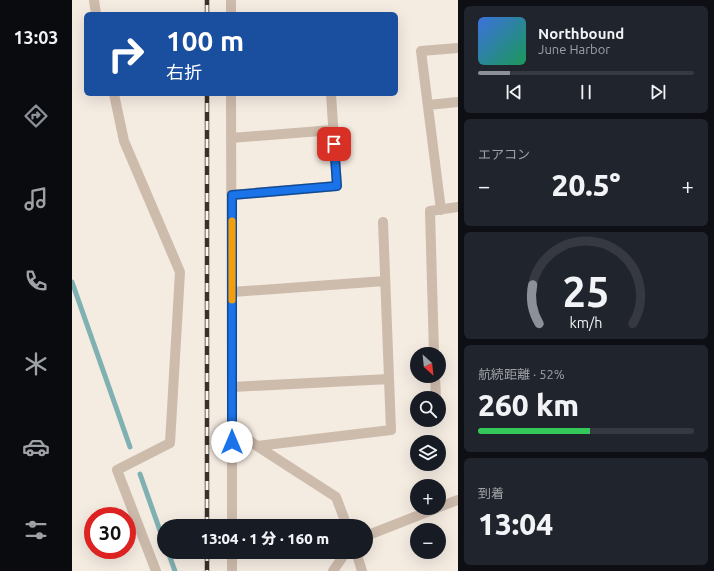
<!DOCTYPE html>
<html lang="ja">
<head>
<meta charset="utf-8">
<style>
	:root { --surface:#171b24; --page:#20242c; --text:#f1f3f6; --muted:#9ea1a6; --line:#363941; --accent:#8c9099 }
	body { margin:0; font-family:Ubuntu,"Noto Sans JP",sans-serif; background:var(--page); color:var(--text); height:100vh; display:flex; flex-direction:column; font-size:15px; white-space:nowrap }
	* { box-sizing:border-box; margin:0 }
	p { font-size:13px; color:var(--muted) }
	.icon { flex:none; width:22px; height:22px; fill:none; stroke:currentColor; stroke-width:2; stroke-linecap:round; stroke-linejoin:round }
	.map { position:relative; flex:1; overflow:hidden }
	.details { display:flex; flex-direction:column; gap:6px; padding:6px; background:#0d0f14; width:256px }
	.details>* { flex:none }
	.top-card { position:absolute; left:12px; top:12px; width:314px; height:84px; border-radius:6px; box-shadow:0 4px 16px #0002; background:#1a4fa0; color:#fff; overflow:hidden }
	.needle { width:26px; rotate:153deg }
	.fabs { position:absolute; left:338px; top:347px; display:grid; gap:8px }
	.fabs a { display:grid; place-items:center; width:36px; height:36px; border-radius:50%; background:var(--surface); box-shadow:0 4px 16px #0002; font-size:20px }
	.speed { position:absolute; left:12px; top:507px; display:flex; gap:8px; font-size:20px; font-weight:700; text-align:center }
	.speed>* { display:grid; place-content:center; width:52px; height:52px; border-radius:50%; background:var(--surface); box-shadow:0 4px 16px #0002; line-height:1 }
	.speed .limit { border:6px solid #d22; background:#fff; color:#111 }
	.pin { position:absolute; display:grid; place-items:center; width:34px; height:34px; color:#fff; margin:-17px; border-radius:8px; box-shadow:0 2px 6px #0006 }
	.me { position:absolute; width:44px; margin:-22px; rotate:0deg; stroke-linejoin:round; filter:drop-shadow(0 0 3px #0008) }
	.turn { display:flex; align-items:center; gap:14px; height:84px; padding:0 16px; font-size:18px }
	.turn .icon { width:52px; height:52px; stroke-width:2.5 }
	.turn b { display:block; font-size:28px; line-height:34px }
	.big { font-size:30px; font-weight:800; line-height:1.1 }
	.details .widget { flex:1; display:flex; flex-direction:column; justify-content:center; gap:6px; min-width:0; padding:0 14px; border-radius:6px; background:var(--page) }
	.details .dial { align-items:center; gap:0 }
	.dial svg { height:104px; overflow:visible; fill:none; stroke:var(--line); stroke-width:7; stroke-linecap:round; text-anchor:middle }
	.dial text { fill:var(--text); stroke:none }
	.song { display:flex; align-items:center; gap:12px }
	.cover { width:48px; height:48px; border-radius:6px; background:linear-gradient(135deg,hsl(220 70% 55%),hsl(150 70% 35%)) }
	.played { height:4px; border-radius:2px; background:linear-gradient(90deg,var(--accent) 15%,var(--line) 15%) }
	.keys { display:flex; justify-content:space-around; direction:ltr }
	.heat { display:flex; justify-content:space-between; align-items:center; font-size:22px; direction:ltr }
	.charge { height:6px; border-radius:3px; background:linear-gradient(90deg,#34c759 52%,var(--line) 0) }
	.trip { position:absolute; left:85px; top:519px; width:216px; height:40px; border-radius:20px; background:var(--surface); box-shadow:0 4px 16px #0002; font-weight:800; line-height:40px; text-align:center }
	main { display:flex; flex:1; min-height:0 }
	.dock { display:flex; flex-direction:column; width:72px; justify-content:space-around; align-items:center; background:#090b0e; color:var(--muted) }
	.dock .icon { width:28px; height:28px }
	.dock .active { color:var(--accent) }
	.dock b { font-size:18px; color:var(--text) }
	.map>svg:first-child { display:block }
</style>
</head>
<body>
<main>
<nav class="dock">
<b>13:03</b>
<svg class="icon active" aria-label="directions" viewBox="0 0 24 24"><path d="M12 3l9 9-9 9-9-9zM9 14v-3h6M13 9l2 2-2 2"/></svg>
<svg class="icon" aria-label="music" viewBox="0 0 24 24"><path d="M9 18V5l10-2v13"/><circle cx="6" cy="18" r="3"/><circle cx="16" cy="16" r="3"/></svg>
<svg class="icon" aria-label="phone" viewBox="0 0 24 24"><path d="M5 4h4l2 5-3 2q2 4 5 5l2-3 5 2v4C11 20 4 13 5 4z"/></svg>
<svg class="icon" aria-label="climate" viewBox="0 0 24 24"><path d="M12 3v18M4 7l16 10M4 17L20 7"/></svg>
<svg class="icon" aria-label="car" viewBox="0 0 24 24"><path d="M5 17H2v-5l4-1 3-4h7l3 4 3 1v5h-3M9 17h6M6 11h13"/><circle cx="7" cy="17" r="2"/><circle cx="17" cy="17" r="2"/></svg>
<svg class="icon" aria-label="filters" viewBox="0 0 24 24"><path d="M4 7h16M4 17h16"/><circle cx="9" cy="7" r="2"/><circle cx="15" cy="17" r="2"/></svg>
</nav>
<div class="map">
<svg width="386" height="571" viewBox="0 0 386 571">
	<rect width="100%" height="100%" fill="#f4ebe1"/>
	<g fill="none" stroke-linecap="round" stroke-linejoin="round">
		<path stroke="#7fb0b2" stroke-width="5" d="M 0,282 L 58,447
			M 68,474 L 92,542
			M 96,552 L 103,571"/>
		<path stroke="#cdbbac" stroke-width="10" d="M 22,0 L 24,14
			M 159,0 L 159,14
			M 42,94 L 52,141 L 108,272 L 98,443 L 45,470 L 84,571
			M 159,94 L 160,428 L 160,526
			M 356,105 L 386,102
			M 159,138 L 261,130
			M 160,195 L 265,186 L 259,94
			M 369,210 L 349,51 L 386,48
			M 160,292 L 313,281
			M 362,354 L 358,211 L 386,207
			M 363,376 L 364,398
			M 160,387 L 317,379
			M 160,428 L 185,446 L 264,497 L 275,526
			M 185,446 L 319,430 L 311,222
			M 367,507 L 386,500
			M 294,536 L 365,508
			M 284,552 L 290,571
			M 160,571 L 160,552
			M 261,571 L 274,552"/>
		<g stroke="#3b302b" stroke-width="4.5">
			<path id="rail" d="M 135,14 L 135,0
				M 135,526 L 135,94
				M 135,552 L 135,571"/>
		</g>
		<use href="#rail" stroke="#fbf5ee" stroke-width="3" stroke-dasharray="9" stroke-linecap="butt"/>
	</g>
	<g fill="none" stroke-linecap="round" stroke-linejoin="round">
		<g stroke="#114b97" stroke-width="10">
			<path id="route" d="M 160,442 L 160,195 L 265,186 L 262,144"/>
		</g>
		<use href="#route" stroke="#1a73e8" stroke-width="7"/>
		<path stroke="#f59e0b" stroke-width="7" d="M 160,221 L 160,300"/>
	</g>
</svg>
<div class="fabs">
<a><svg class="needle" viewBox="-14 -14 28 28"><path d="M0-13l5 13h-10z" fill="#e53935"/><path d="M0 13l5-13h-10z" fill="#9ea1a6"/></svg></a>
<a><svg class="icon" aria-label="search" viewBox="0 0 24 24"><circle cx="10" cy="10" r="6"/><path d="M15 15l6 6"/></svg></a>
<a><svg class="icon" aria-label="layers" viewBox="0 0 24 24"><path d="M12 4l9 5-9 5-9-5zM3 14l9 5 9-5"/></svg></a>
<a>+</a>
<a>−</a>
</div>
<div class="speed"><div class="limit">30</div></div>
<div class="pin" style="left:262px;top:144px;background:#d93025"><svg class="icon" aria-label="arrive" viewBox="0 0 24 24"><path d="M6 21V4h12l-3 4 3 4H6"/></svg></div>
<svg class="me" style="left:160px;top:442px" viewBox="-20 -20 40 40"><circle r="19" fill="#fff"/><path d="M0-13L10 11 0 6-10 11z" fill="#1a73e8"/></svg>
<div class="trip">13:04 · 1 分 · 160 m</div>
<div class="top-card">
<div class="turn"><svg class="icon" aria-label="right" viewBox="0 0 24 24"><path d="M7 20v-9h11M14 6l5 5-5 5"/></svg><div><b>100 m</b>右折</div></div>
</div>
</div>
<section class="details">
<div class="widget">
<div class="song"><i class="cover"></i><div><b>Northbound</b><p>June Harbor</p></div></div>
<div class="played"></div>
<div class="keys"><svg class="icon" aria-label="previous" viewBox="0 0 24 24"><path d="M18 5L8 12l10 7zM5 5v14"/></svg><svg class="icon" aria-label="pause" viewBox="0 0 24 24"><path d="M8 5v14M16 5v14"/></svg><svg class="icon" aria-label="next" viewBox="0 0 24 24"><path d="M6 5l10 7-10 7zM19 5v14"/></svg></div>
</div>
<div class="widget"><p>エアコン</p>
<div class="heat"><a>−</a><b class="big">20.5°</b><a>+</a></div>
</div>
<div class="widget dial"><svg viewBox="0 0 100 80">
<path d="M14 69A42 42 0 1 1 86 69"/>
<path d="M14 69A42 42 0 0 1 9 39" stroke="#8c9099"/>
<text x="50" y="56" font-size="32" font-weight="700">25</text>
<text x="50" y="72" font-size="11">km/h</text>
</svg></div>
<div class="widget"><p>航続距離 · 52%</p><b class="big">260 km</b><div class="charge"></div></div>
<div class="widget"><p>到着</p><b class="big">13:04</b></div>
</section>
</main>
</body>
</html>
